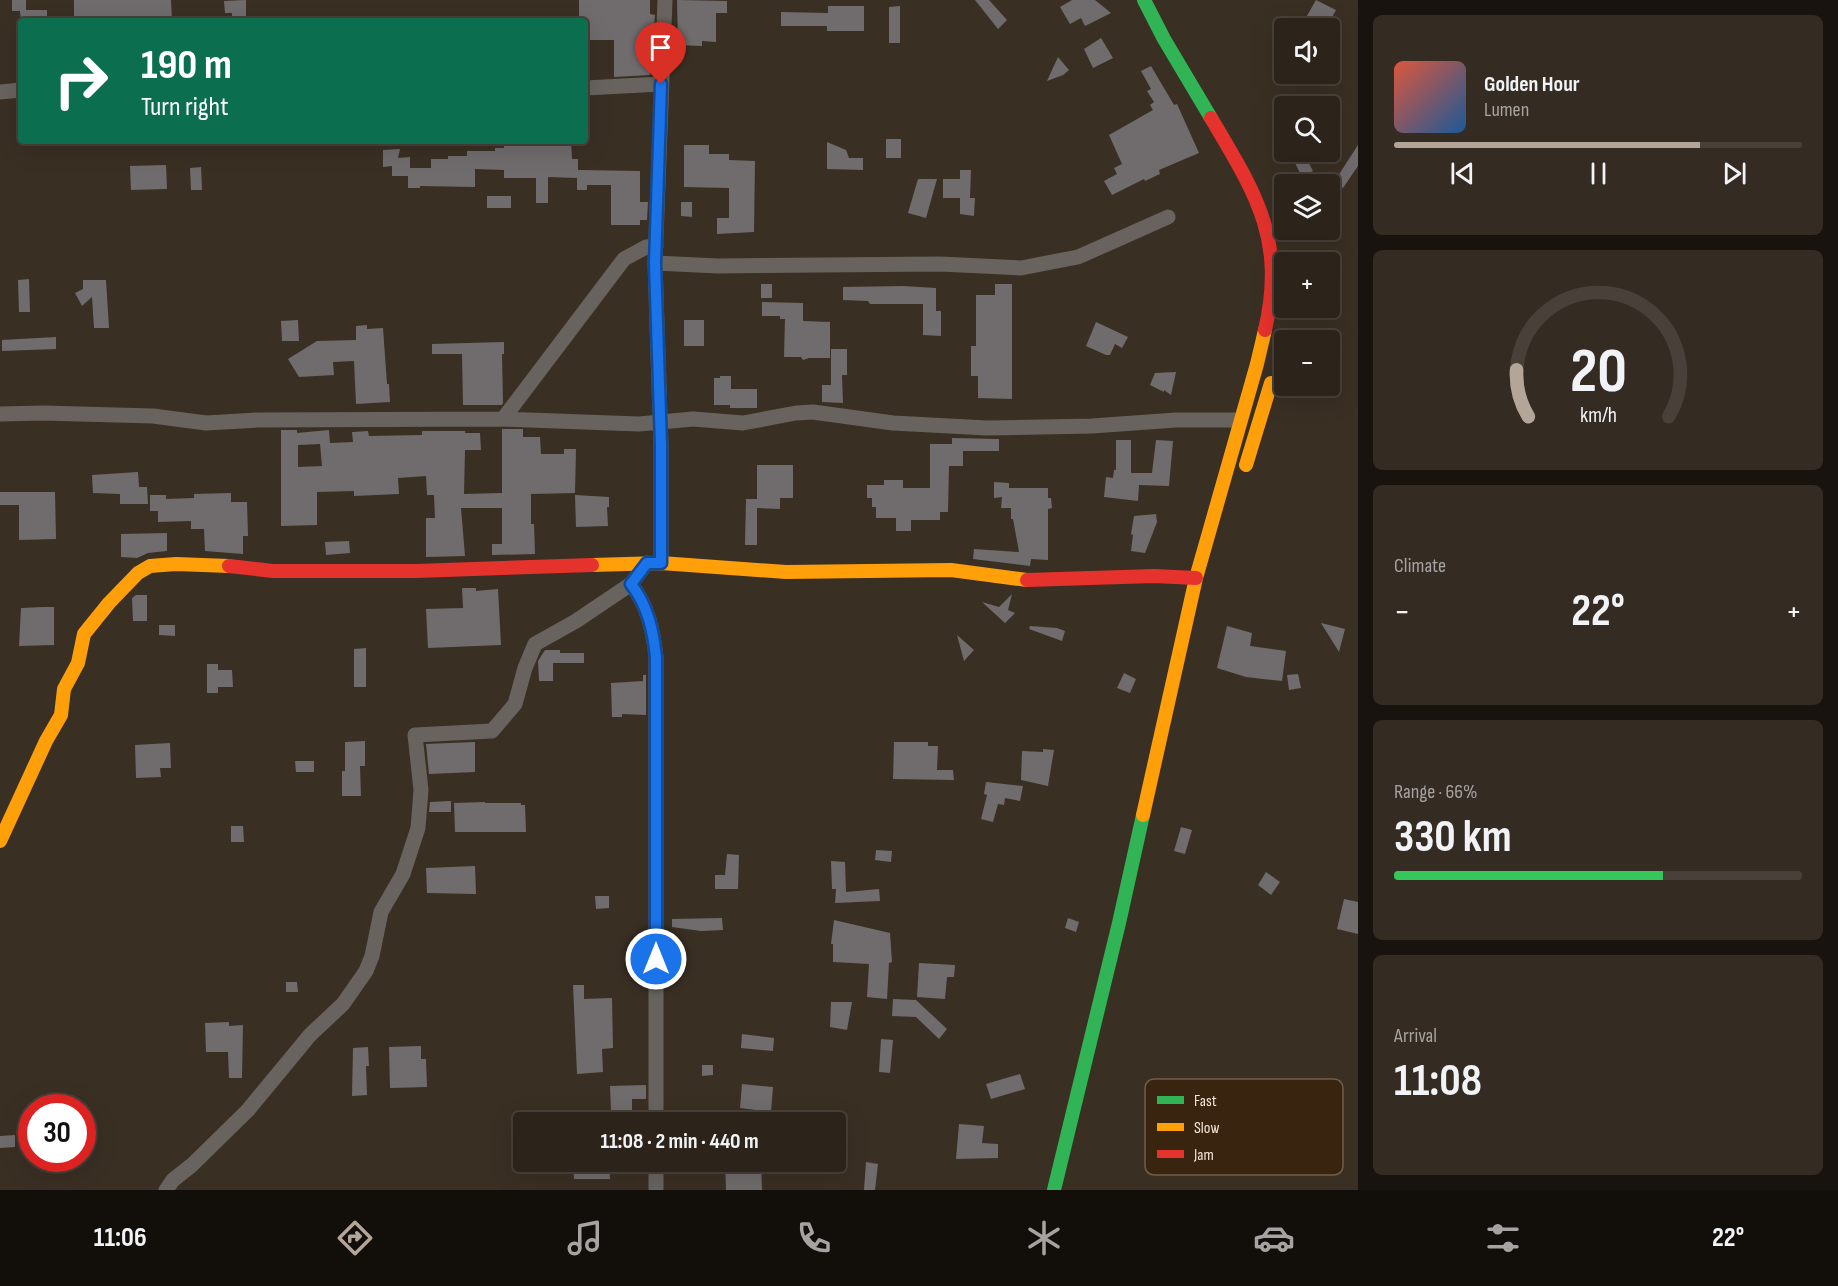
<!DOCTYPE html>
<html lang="en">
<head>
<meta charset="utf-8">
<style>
	:root { --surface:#2c231a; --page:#342b23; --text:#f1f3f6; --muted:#a6a4a2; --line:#484039; --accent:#b3a699 }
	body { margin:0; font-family:"Sofia Sans Condensed",sans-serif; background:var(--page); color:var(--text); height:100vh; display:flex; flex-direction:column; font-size:22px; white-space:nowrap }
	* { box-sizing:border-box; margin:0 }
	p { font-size:20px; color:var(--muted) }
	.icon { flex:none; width:33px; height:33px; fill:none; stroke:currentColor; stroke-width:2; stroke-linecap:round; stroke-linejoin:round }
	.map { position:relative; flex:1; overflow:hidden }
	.sheet { display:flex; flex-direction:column; gap:15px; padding:15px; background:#18130e; width:480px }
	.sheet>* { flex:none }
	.banner { position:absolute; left:18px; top:18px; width:570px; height:126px; border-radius:6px; box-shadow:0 6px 24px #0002,0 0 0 2px var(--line); background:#0b6e4f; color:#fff; overflow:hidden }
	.buttons { position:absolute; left:1274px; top:18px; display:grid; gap:12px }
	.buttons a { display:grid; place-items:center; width:66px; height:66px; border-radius:6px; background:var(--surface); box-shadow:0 6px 24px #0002,0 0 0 2px var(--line); font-size:30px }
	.speed { position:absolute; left:18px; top:1094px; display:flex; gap:12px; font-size:30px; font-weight:700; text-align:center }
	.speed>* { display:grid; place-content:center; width:78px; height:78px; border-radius:50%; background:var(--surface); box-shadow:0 6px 24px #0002,0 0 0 2px var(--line); line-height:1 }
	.speed .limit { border:9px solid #d22; background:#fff; color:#111 }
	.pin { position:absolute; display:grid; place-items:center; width:51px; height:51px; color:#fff; margin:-62px -26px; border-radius:50% 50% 50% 0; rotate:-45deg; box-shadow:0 0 6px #0007 }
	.pin .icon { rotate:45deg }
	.me { position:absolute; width:66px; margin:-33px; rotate:0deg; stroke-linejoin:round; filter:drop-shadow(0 0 4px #0008) }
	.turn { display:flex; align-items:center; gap:21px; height:126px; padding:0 24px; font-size:27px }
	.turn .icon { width:78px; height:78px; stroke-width:2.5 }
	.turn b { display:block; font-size:42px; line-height:51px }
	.big { font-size:45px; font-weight:700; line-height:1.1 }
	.sheet .tile { flex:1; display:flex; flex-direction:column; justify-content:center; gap:9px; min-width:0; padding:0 21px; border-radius:9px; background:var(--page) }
	.sheet .dial { align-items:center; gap:0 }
	.dial svg { height:156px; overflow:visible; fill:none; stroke:var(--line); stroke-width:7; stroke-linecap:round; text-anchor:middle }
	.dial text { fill:var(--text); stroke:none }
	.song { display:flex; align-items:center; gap:18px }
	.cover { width:72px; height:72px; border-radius:9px; background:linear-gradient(135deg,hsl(10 70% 55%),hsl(210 70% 35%)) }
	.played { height:6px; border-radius:3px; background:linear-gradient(90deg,var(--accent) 75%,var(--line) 75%) }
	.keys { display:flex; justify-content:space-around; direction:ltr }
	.heat { display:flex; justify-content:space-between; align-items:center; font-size:33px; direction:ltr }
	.charge { height:9px; border-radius:4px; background:linear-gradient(90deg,#34c759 66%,var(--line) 0) }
	.trip { position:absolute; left:513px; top:1112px; width:333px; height:60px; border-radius:6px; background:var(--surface); box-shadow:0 6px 24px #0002,0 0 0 2px var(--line); font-weight:700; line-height:60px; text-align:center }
	.tabs { display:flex; height:96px; justify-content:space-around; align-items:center; background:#120e0a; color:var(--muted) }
	.tabs .icon { width:42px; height:42px }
	.tabs .selected { color:var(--accent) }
	.tabs b { font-size:27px; color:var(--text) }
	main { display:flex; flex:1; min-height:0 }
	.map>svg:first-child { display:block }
</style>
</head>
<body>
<main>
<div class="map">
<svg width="1358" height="1190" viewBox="0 0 1358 1190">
	<rect width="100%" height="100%" fill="#3a2f23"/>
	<path fill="#706c6d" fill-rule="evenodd" d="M 12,0 L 26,0 L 26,10 L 47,10 L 47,21 L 21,21 L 20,11 L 12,11 Z
		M 74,0 L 171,0 L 172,21 L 74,21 Z
		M 246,0 L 246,21 L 232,21 L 232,13 L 225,13 L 224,1 Z
		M 579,0 L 650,0 L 650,14 L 655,15 L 650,75 L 614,77 L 614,40 L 585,40 L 585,21 L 579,21 Z
		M 677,0 L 727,1 L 727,13 L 716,13 L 716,42 L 702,41 L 702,46 L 678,45 Z
		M 975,0 L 989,0 L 1007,20 L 998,29 Z
		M 1072,0 L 1095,0 L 1111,13 L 1085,26 L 1081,18 L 1070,24 L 1060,7 Z
		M 1316,0 L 1336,10 L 1326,28 L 1300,28 Z
		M 828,6 L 864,6 L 864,31 L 827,31 L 827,26 L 781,26 L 781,12 L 828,13 Z
		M 900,6 L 900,43 L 889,43 L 889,7 Z
		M 1101,38 L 1113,58 L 1093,68 L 1084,49 Z
		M 1058,57 L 1069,70 L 1063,75 L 1047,81 Z
		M 1151,66 L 1174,105 L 1177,104 L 1199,153 L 1159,170 L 1160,174 L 1145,181 L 1144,179 L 1112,195 L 1104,181 L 1117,174 L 1114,168 L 1122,164 L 1109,135 L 1153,110 L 1150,105 L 1154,102 L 1147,91 L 1151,89 L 1141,71 Z
		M 886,139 L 901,139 L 901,158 L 886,158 Z
		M 540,141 L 571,141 L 572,159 L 578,159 L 578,170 L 640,171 L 640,202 L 648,202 L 647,220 L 640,220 L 640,225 L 611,225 L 611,185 L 587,185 L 587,190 L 577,190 L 577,178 L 548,177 L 548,203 L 536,203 L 536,178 L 504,178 L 504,170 L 475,169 L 475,187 L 420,186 L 420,188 L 408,188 L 408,176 L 392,176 L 392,166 L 383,167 L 383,150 L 400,149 L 398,158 L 410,157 L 410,168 L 431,168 L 431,159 L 448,159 L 448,156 L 467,156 L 467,151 L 495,151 L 495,148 L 504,148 L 504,143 L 540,144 Z
		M 827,142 L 846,150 L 849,158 L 863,158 L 863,170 L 827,169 Z
		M 684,145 L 709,145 L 709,154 L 729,154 L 729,160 L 755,161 L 754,232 L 717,234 L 717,218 L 729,218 L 729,188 L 684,187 Z
		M 1358,145 L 1358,166 L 1343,188 L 1334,182 Z
		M 1299,152 L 1303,152 L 1313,171 L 1302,177 L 1291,155 Z
		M 166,165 L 167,189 L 131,190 L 130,166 Z
		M 201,167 L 202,190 L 191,190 L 190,168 Z
		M 960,170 L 971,170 L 970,198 L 975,198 L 974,216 L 960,214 L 960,198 L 943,198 L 943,179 L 960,179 Z
		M 918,179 L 937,179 L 926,218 L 908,213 Z
		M 487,196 L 511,196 L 511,208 L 487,208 Z
		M 681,202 L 692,202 L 692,217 L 681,216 Z
		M 29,279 L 30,312 L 19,312 L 18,280 Z
		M 83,280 L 106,280 L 109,328 L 94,328 L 92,297 L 82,306 L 75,293 L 83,289 Z
		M 761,284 L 772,284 L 772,298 L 761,298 Z
		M 995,284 L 1012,284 L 1012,399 L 978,398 L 978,376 L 971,376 L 971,346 L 976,346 L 976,295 L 995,295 Z
		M 903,286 L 936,288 L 936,311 L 941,311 L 941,336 L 923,335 L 923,304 L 870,304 L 868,301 L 843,300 L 843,287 Z
		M 762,302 L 803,303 L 803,321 L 830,322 L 830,358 L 809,358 L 803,360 L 801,357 L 784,357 L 785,319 L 780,319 L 780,316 L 762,316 Z
		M 298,320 L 299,341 L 282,341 L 281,321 Z
		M 684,320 L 704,320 L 704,346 L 684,346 Z
		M 1096,322 L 1128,337 L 1122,348 L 1115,344 L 1110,355 L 1106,355 L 1086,346 Z
		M 367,325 L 367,329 L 383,328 L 387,384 L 389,384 L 390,402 L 356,404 L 354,361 L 333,362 L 334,375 L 299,377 L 288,359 L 317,341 L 356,340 L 356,326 Z
		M 56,337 L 56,349 L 2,351 L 2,340 Z
		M 504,342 L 504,354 L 502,354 L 503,403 L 502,405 L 463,405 L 462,354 L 432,354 L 432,344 Z
		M 831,349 L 847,349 L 847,375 L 842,375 L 843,403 L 822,402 L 822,385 L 831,385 Z
		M 1176,372 L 1171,395 L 1164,390 L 1164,392 L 1150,385 L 1155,373 Z
		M 720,376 L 731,376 L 731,389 L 757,389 L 757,408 L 730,408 L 730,405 L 714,405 L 714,378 L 720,378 Z
		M 502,429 L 523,429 L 523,437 L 540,437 L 541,454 L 564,454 L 564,449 L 576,449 L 575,493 L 531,494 L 531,524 L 534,524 L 535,554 L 492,555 L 492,544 L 502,544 L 502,508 L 461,508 L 465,556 L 426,557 L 426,518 L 435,518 L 434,495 L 427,495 L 426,476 L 398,478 L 399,494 L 354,496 L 354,491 L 317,492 L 317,525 L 281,526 L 281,430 L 297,430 L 297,433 L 329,430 L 330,443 L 353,442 L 352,432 L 368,431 L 369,436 L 422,435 L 422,431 L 465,431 L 465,433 L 480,433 L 481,450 L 465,450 L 464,494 L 502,493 ZM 320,444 L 322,466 L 298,467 L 298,445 Z
		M 952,438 L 999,439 L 999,451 L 963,451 L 963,466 L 949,466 L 948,512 L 940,512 L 940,520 L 911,520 L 911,531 L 896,531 L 896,518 L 876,518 L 876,507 L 872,507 L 872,498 L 867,498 L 867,485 L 884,485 L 884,480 L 903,480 L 903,488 L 930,488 L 930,444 L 952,444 Z
		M 1116,440 L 1131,440 L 1131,473 L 1152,473 L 1156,440 L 1173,441 L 1169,486 L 1139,485 L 1138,501 L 1104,497 L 1106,477 L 1113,478 L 1114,470 L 1116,470 Z
		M 757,465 L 793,465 L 793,498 L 780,498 L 780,509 L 757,508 Z
		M 138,472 L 139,487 L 147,487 L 148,504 L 120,504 L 120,494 L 93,493 L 92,475 Z
		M 994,482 L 1009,483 L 1009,488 L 1048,488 L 1048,498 L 1051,498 L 1052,508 L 1048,509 L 1048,560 L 1031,559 L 1030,566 L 973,559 L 974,549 L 1019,552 L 1013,519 L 1011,519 L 1011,508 L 1001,508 L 1002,497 L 994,498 Z
		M 0,492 L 55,492 L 56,539 L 19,540 L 19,505 L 0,505 Z
		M 231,493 L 231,502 L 247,502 L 248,536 L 243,536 L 243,554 L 205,551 L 204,529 L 191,529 L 191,521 L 158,522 L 158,511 L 150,511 L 150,495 L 166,495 L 166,499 L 194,498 L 194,494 Z
		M 575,495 L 609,497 L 609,507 L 607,507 L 608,526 L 576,527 Z
		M 746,499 L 757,499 L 757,545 L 745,545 Z
		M 1156,514 L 1157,522 L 1145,553 L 1131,551 L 1133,535 L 1131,534 L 1134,516 Z
		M 167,533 L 167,551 L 148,553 L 137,558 L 121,557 L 121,534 Z
		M 349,541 L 350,553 L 326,555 L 325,542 Z
		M 462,588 L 476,588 L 476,591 L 498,589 L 501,645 L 428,648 L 426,609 L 463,608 Z
		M 1012,594 L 1008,610 L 1015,613 L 1005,623 L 982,602 L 999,607 Z
		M 136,595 L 147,595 L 147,621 L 133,621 L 132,598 Z
		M 43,607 L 54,607 L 54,645 L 19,646 L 21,608 Z
		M 1321,623 L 1345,629 L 1339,652 Z
		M 159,625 L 175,625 L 175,636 L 159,635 Z
		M 1030,626 L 1057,628 L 1065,631 L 1062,641 L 1029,629 Z
		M 1227,626 L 1252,633 L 1250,646 L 1286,651 L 1282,681 L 1246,677 L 1217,668 Z
		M 957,635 L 974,650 L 964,661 Z
		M 366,648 L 366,687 L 354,687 L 354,649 Z
		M 545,650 L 560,650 L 560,653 L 584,653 L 584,663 L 553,663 L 553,681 L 539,681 L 538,661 Z
		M 207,664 L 218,664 L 218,670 L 232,670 L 233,687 L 218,687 L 218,693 L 207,693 Z
		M 1124,673 L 1136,679 L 1130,693 L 1117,688 Z
		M 1298,674 L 1301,688 L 1289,690 L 1287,675 Z
		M 643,675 L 646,675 L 646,715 L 622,714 L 622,717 L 612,717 L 611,683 L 643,681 Z
		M 365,741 L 365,766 L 360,766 L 361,796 L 342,796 L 342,771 L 345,771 L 345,742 Z
		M 475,742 L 475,772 L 429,774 L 426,744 Z
		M 894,742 L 928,742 L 928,746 L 938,746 L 937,770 L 953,770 L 954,780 L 893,779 Z
		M 170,743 L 171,768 L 160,768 L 161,777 L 136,778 L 135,745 Z
		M 1043,749 L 1054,750 L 1048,786 L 1021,780 L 1022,751 L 1043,752 Z
		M 295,761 L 314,761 L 314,772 L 296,772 Z
		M 986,782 L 1023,786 L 1020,801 L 1005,798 L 1004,805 L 998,804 L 993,822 L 981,819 L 987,795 L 984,794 Z
		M 451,801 L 451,812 L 429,812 L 430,802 Z
		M 485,802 L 485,803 L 521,803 L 521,805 L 525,805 L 526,832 L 455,832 L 454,803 Z
		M 231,826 L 243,826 L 244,842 L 231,842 Z
		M 1181,827 L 1192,830 L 1185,854 L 1174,851 Z
		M 876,850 L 892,851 L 891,862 L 875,860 Z
		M 727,854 L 739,855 L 738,889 L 715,889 L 715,875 L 725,875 Z
		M 831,861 L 845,862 L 846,892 L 879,889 L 880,901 L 835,903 L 836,889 L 832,889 Z
		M 475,866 L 476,894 L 427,893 L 426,868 Z
		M 1266,872 L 1280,882 L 1271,895 L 1258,885 Z
		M 595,896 L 609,896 L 609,908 L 596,909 Z
		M 1344,899 L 1358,902 L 1358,934 L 1337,929 Z
		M 722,918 L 723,930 L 701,931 L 672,927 L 672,919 Z
		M 1068,918 L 1079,922 L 1076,932 L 1065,928 Z
		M 834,920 L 890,933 L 892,962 L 889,963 L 887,999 L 867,997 L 869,964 L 833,962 L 833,944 L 831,944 Z
		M 919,963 L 955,965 L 954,977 L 947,977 L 945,999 L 917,997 Z
		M 286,982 L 297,982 L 298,992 L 286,992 Z
		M 573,985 L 584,985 L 584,999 L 612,998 L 613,1048 L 602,1049 L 603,1072 L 577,1074 Z
		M 893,999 L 916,1000 L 947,1029 L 939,1039 L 916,1017 L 892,1016 Z
		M 831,1002 L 852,1002 L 847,1030 L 830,1027 Z
		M 229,1022 L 229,1026 L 243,1025 L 242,1078 L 229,1078 L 228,1052 L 206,1052 L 205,1023 Z
		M 742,1034 L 774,1038 L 773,1051 L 741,1048 Z
		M 881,1039 L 893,1040 L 890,1073 L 879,1072 Z
		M 421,1046 L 421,1059 L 426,1059 L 427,1087 L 390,1088 L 389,1047 Z
		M 368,1047 L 369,1066 L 366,1066 L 367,1095 L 352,1096 L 353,1048 Z
		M 702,1065 L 713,1065 L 713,1075 L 702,1076 Z
		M 1020,1074 L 1025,1089 L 991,1099 L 986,1084 Z
		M 742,1084 L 773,1087 L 771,1112 L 740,1108 Z
		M 646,1085 L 646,1099 L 632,1099 L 632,1110 L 611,1111 L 610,1086 Z
		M 959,1124 L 984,1126 L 982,1143 L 998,1144 L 998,1158 L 956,1159 Z
		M 15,1135 L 15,1147 L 0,1148 L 0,1136 Z
		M 725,1161 L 761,1161 L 762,1190 L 726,1190 Z
		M 609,1162 L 610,1179 L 574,1179 L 573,1163 Z
		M 866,1162 L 878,1164 L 875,1190 L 864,1190 Z"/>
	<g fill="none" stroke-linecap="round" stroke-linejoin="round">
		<path stroke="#68635e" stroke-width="15" d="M 585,88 L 661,84
			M 0,92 L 21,90
			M 655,263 L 718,266 L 940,264 L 1021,268 L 1078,257 L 1168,217
			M 0,414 L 43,413 L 153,416 L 206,423 L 258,420 L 503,419 L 639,424 L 693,419 L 743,423 L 796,413 L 813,412 L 893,423 L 987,428 L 1092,426 L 1176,420 L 1240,420
			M 503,419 L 624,259 L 646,247 L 656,246
			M 661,563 L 661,445 L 655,263 L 665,0
			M 631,584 C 648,606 653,630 656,657 L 656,1122
			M 166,1190 L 173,1180 L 192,1165 L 248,1110 L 310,1035 L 343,1004 L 366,971 L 372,956 L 381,912 L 403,874 L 418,828 L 421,790 L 415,735 L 492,731 L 515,704 L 525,668 L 535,644 L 576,621 L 631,584 L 647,563
			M 656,1190 L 656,1161"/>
		<path stroke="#30b455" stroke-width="14" d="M 1144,0 L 1164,39 L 1211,118
			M 1054,1190 L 1119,923 L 1143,815"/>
		<path stroke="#ff9f0a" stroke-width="14" d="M 1246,465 L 1271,383
			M 592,565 L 661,563 L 786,572 L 951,570 L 1027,580
			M 1143,815 L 1196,578 L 1257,364 L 1265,330
			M 0,841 L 46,741 L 61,715 L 64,689 L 78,663 L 84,634 L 109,603 L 138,573 L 150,566 L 176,564 L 229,566"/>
		<path stroke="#e5322d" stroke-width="14" d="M 1211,118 C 1256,194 1286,239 1265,330
			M 229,566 L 273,571 L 416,571 L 592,565
			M 1027,580 L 1154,576 L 1196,578"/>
	</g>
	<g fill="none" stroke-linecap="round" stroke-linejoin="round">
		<g stroke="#114b97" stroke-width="15">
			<path id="route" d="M 656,959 L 656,657 C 653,630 648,606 631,584 L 647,563 L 661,563 L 661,445 L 655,263 L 661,84"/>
		</g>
		<use href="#route" stroke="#1a73e8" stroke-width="10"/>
	</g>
	<rect x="1145" y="1079" width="198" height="96" rx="9" fill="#39250f" stroke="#715f4c" stroke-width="1.5"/>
	<rect x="1157" y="1096" width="27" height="8" fill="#30b455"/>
	<rect x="1157" y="1123" width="27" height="8" fill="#ff9f0a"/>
	<rect x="1157" y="1150" width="27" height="8" fill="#e5322d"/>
	<g font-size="16" fill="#f4e6d9">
		<text x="1194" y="1106">Fast</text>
		<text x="1194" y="1133">Slow</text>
		<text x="1194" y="1160">Jam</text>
	</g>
</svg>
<div class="buttons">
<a><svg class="icon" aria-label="sound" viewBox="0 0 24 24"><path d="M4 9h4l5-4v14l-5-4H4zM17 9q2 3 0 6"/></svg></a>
<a><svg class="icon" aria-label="search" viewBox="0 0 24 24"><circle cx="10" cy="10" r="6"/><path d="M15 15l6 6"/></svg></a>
<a><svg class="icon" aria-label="layers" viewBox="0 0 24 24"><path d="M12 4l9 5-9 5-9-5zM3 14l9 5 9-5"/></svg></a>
<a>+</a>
<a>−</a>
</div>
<div class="speed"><div class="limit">30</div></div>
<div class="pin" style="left:661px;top:84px;background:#d93025"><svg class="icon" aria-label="arrive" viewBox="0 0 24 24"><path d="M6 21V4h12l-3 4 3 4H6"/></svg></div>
<svg class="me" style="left:656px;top:959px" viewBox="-20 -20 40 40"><circle r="17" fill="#1a73e8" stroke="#fff" stroke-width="3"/><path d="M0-11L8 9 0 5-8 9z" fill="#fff"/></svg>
<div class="trip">11:08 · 2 min · 440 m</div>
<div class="banner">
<div class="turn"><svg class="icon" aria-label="right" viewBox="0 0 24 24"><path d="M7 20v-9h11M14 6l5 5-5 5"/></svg><div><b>190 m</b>Turn right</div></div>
</div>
</div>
<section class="sheet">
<div class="tile">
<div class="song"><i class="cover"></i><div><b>Golden Hour</b><p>Lumen</p></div></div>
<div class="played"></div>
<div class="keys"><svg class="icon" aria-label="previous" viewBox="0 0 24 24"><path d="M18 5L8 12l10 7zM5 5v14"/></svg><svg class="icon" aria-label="pause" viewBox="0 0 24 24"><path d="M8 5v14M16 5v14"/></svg><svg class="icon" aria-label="next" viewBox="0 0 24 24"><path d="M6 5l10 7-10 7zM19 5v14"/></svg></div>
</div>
<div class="tile dial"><svg viewBox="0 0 100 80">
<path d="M14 69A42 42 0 1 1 86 69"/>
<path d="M14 69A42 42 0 0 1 8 45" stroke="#b3a699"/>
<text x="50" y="56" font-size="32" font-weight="700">20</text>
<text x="50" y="72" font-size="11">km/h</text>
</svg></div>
<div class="tile"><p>Climate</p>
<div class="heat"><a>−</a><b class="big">22°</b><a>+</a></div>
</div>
<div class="tile"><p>Range · 66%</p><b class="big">330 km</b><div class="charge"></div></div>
<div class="tile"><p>Arrival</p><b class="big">11:08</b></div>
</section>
</main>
<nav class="tabs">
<b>11:06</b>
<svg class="icon selected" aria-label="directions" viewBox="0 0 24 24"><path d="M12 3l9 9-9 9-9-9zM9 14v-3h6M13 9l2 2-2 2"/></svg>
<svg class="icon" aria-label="music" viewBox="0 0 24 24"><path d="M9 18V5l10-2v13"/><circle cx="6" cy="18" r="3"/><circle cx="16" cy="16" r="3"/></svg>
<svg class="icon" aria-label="phone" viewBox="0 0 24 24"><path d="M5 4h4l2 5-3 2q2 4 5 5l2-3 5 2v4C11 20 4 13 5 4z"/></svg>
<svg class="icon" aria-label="climate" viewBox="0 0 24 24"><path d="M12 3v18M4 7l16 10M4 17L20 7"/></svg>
<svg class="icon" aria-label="car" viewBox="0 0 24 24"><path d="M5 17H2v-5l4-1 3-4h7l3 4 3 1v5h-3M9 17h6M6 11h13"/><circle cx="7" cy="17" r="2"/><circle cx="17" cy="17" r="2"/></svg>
<svg class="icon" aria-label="filters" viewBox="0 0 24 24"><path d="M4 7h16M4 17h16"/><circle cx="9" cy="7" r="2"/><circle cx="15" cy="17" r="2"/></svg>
<b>22°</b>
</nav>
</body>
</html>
